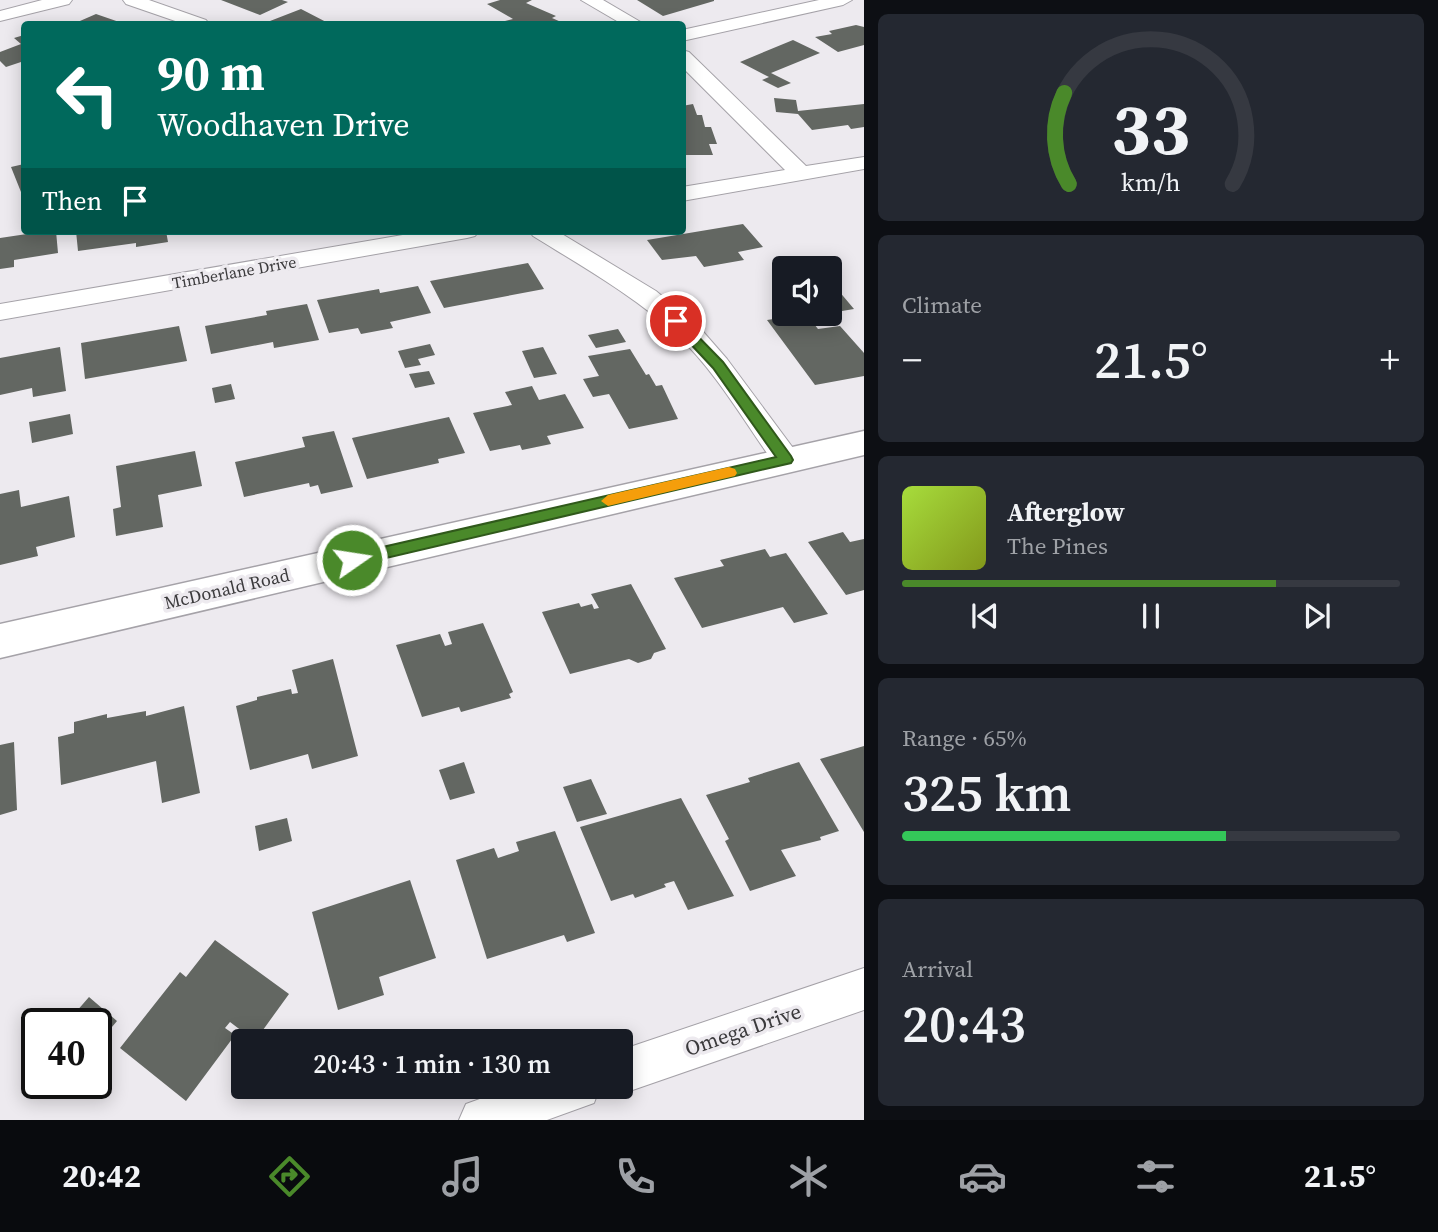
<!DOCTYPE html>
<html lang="en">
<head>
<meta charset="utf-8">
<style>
	:root { --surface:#171b24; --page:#242831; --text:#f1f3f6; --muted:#9ea1a6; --line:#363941; --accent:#4a892a }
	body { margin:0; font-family:"Source Serif 4",serif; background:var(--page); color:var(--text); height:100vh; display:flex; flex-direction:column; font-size:26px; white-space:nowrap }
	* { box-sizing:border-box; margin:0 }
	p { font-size:23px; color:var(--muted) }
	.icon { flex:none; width:38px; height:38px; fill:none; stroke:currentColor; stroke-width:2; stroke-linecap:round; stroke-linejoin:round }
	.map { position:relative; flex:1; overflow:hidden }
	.sheet { display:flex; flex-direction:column; gap:14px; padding:14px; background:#0d0f14; width:574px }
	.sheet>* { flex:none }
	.top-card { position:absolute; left:21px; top:21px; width:665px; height:214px; border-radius:7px; box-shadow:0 4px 18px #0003; background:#00695c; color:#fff; overflow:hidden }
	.tools { position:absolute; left:772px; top:256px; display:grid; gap:14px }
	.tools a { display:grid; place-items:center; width:70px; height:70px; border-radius:7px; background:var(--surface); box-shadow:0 4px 18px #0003; font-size:35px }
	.speed { position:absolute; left:21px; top:1008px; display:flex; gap:14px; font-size:35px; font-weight:700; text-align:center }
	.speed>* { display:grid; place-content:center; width:91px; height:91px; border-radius:50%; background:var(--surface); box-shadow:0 4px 18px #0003; line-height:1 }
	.speed .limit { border:4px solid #111; border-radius:10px; background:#fff; color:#111 }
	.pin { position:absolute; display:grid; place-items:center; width:60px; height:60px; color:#fff; margin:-30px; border:4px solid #fff; border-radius:50%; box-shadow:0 2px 7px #0007 }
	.me { position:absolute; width:77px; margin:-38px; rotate:77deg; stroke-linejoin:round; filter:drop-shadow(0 0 5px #0008) }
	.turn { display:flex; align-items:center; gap:24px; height:147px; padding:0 21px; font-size:32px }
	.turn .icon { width:91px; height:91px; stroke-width:2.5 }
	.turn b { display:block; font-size:49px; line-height:60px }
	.then { display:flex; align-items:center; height:66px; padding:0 21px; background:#0003; gap:14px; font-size:26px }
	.big { font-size:52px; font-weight:600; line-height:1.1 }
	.sheet .card { flex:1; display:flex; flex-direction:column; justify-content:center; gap:10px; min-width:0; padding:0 24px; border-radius:10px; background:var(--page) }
	.sheet .dial { align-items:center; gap:0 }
	.dial svg { height:182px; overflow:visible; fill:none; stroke:var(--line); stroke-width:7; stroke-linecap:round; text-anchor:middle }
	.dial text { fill:var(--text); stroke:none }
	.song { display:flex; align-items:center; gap:21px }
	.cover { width:84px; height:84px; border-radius:10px; background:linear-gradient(135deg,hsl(80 70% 55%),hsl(70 70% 35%)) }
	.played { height:7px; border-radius:4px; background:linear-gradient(90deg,var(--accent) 75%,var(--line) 75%) }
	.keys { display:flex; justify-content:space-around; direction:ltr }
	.heat { display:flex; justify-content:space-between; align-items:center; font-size:38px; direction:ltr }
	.charge { height:10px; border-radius:5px; background:linear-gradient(90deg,#34c759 65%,var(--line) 0) }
	.trip { position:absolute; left:231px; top:1029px; width:402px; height:70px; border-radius:7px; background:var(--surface); box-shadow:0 4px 18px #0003; font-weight:600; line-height:70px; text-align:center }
	.dock { display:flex; height:112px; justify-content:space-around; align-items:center; background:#090b0e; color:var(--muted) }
	.dock .icon { width:49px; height:49px }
	.dock .on { color:var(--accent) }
	.dock b { font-size:32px; color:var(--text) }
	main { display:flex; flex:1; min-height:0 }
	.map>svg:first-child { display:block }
</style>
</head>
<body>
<main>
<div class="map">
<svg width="864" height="1120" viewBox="0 0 864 1120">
	<rect width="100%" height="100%" fill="#edeaef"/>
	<path fill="#636762" d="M 221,0 L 282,0 L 288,2 L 260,15 Z
		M 500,0 L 532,0 L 526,3 L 556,16 L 552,18 L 561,22 L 510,24 L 505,21 L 513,19 L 487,4 Z
		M 637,0 L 714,0 L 714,1 L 663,16 Z
		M 301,9 L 330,24 L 278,24 L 270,21 Z
		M 96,14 L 125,24 L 73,24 Z
		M 856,25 L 864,27 L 864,45 L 838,52 L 815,37 L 832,34 L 829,31 Z
		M 24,35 L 24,61 L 6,67 L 0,61 L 0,52 L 21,44 L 14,38 Z
		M 793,40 L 820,53 L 771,73 L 791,83 L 778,88 L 762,80 L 769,77 L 740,62 Z
		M 774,98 L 796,100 L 798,111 L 864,104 L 864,127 L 851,129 L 848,125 L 812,130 L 798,114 L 776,112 Z
		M 693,104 L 697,115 L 702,115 L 705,127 L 711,127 L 717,144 L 709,144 L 713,155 L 682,155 L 682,106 Z
		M 24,164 L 24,191 L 21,192 L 11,167 Z
		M 743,224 L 763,247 L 738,252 L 744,260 L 704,267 L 696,256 L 662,260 L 647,240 Z
		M 47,231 L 56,231 L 58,253 L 14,260 L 14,267 L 0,269 L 0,238 Z
		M 76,231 L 166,231 L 168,242 L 136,247 L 136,243 L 78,251 Z
		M 528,263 L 544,289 L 444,308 L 430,281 Z
		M 418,286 L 431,313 L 390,322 L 393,328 L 361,334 L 358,328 L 329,333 L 317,300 L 379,289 L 380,293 Z
		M 838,290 L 854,309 L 830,313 L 830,292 Z
		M 307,304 L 319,340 L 274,348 L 273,342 L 211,354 L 205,326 L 267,315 L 266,311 Z
		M 806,314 L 818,329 L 840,326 L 864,353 L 864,376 L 815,385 L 767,320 Z
		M 179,326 L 187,361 L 85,379 L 81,343 Z
		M 618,329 L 626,342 L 596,348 L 588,335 Z
		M 430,344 L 435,355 L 418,359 L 421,365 L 405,368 L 398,351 Z
		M 60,347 L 66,391 L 33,397 L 32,388 L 0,395 L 0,358 Z
		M 543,347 L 557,374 L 534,378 L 522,351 Z
		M 630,349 L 646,375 L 649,374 L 656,386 L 662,385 L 678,419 L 629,429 L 609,394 L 593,397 L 583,379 L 599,376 L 588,356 Z
		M 429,371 L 435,384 L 415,388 L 409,374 Z
		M 231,384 L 235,399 L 215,403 L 212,388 Z
		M 532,386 L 539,400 L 565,394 L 584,428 L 547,436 L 551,444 L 522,450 L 520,445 L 490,451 L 473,413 L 512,405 L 505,392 Z
		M 70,414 L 73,434 L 32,443 L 29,422 Z
		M 449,417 L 465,453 L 438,459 L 439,463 L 367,479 L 352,438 Z
		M 334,431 L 353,487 L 321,494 L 318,485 L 310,487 L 309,483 L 244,497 L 235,462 L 305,447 L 302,437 Z
		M 195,451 L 202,486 L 158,495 L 163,527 L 116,536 L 113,509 L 121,507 L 116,466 Z
		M 19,490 L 21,507 L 69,496 L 75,537 L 36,547 L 38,556 L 0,565 L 0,494 Z
		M 843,532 L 850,542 L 864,539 L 864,590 L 846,595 L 808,542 Z
		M 765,549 L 770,557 L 786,553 L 828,614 L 794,623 L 783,607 L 702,628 L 674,578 L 724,566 L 720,560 Z
		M 631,584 L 666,649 L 654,653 L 651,659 L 638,663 L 629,659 L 570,674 L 542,612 L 579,603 L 581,607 L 592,604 L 594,609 L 599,608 L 591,594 Z
		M 483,623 L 513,692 L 509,694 L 511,698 L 461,712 L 459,707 L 422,717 L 396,645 L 440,634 L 445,646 L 452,644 L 448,632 Z
		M 333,659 L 358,756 L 312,769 L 308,754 L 250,770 L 236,706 L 257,700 L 257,697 L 291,689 L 292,694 L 298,693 L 292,670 Z
		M 184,706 L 200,793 L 162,803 L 156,761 L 61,785 L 58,737 L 74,733 L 74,722 L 107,714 L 107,718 L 146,711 L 146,716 Z
		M 14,742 L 17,810 L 0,815 L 0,745 Z
		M 864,746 L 864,832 L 820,759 Z
		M 464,762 L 475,793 L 450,800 L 439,770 Z
		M 799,762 L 839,831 L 820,837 L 821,840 L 781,850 L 796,876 L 750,891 L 725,841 L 729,839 L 706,795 L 750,782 L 748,778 Z
		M 591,779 L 607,814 L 577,822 L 563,787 Z
		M 681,798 L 734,896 L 688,910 L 674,881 L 664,884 L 666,887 L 635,898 L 633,894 L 611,901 L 580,827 Z
		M 287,818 L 292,841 L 259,851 L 255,826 Z
		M 555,831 L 595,933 L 567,942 L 564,935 L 487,959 L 456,860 L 494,848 L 498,858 L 519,851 L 516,842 Z
		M 410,880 L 436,958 L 379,977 L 384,995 L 338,1010 L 312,912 Z
		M 215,940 L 289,994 L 255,1041 L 230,1022 L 225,1028 L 235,1035 L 186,1101 L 120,1048 L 180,972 L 186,977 Z
		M 89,997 L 117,1021 L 96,1046 L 96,1024 L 73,1024 L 69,1020 Z"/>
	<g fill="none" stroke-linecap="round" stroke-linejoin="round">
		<g stroke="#a5a2a8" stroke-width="2">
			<path id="minor" d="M 42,0 L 72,0 L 69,4 L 0,21 L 0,11 Z
				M 123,0 L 149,0 L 206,20 L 209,24 L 184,24 L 126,4 Z
				M 581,0 L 603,0 L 644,24 L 622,24 Z
				M 819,0 L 852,0 L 843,5 L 682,41 L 682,30 Z
				M 682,50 L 689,52 L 806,166 L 864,157 L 864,169 L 682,201 L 682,187 L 785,170 L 682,67 Z
				M 426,231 L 479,231 L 475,236 L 467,238 L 0,320 L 0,304 Z
				M 529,231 L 557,231 L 656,291 L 699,327 L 727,359 L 796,452 L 800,459 L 796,466 L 786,469 L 776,466 C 745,423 717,373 679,337 C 635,296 583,267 533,236 Z
				M 864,968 L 864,1010 L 621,1094 L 605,1088 L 621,1087 L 621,1050 Z
				M 513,1087 L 600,1087 L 594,1103 L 547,1120 L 459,1120 L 466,1104 Z"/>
		</g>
		<g stroke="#a5a2a8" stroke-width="3">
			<path id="tertiary" d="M 864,431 L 864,455 L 0,658 L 0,624 Z"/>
		</g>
		<use href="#minor" fill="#fff" fill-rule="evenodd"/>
		<use href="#tertiary" fill="#fff" fill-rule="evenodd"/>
	</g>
	<path fill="#4a892a" stroke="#30591b" stroke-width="2" d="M 676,317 L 680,318 L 723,362 L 791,456 L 793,460 L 791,463 L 352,566 L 347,564 L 344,560 L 347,555 L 352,554 L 776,457 L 713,368 L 671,323 L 671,318 Z"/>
	<path fill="#f59e0b" d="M 729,467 L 735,469 L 737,473 L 735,476 L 608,506 L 601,501 L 608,495 Z"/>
	<g text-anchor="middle" stroke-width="7" stroke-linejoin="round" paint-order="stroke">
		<g font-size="16" fill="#3b3a3c" stroke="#edeaef">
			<text transform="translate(234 272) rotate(-10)" y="6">Timberlane Drive</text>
		</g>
		<g font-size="18" fill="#3b3a3c" stroke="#edeaef">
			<text transform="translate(227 589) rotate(-13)" y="6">McDonald Road</text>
		</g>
		<g font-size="21" fill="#3b3a3c" stroke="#edeaef">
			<text transform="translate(743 1030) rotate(-19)" y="7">Omega Drive</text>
		</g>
	</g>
</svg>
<div class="tools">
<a><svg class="icon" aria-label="sound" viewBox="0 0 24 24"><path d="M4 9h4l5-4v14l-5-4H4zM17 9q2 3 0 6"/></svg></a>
</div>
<div class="speed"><div class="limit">40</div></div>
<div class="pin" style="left:676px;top:321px;background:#d93025"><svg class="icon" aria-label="arrive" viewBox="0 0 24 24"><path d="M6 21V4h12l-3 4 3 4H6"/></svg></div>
<svg class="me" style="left:352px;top:560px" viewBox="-20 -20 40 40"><circle r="17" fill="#4a892a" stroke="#fff" stroke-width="3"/><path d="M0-11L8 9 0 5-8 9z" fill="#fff"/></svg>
<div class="trip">20:43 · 1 min · 130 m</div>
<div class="top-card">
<div class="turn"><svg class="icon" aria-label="left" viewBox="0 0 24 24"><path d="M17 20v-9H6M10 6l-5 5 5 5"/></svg><div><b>90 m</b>Woodhaven Drive</div></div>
<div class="then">Then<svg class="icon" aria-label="arrive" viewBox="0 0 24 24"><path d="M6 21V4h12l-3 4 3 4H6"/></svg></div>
</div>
</div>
<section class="sheet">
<div class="card dial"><svg viewBox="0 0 100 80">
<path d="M14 69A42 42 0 1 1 86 69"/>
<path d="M14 69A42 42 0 0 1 12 29" stroke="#4a892a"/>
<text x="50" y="56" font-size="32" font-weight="700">33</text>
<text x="50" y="72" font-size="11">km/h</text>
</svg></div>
<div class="card"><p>Climate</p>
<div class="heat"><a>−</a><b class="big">21.5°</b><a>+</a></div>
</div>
<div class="card">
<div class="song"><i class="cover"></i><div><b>Afterglow</b><p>The Pines</p></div></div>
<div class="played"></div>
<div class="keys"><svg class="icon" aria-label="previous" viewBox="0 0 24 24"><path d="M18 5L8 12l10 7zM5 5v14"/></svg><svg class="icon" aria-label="pause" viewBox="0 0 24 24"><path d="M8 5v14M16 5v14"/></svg><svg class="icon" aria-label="next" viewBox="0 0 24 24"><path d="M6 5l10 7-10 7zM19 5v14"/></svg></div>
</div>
<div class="card"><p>Range · 65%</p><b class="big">325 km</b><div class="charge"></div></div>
<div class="card"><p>Arrival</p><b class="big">20:43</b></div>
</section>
</main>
<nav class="dock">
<b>20:42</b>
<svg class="icon on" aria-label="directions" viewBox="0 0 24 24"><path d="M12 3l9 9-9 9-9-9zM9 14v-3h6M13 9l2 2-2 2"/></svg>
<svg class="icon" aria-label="music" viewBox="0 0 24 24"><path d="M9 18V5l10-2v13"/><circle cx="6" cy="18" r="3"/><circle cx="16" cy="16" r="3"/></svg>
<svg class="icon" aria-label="phone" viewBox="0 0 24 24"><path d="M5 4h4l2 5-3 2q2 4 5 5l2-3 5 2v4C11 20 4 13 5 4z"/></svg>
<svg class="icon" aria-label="climate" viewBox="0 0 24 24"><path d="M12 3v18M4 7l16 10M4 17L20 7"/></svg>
<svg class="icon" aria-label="car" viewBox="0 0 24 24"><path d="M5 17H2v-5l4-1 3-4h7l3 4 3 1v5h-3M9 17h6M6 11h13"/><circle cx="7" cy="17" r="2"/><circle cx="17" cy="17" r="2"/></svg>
<svg class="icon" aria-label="filters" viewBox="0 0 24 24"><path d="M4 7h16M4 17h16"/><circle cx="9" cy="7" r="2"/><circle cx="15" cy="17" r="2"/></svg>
<b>21.5°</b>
</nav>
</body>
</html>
